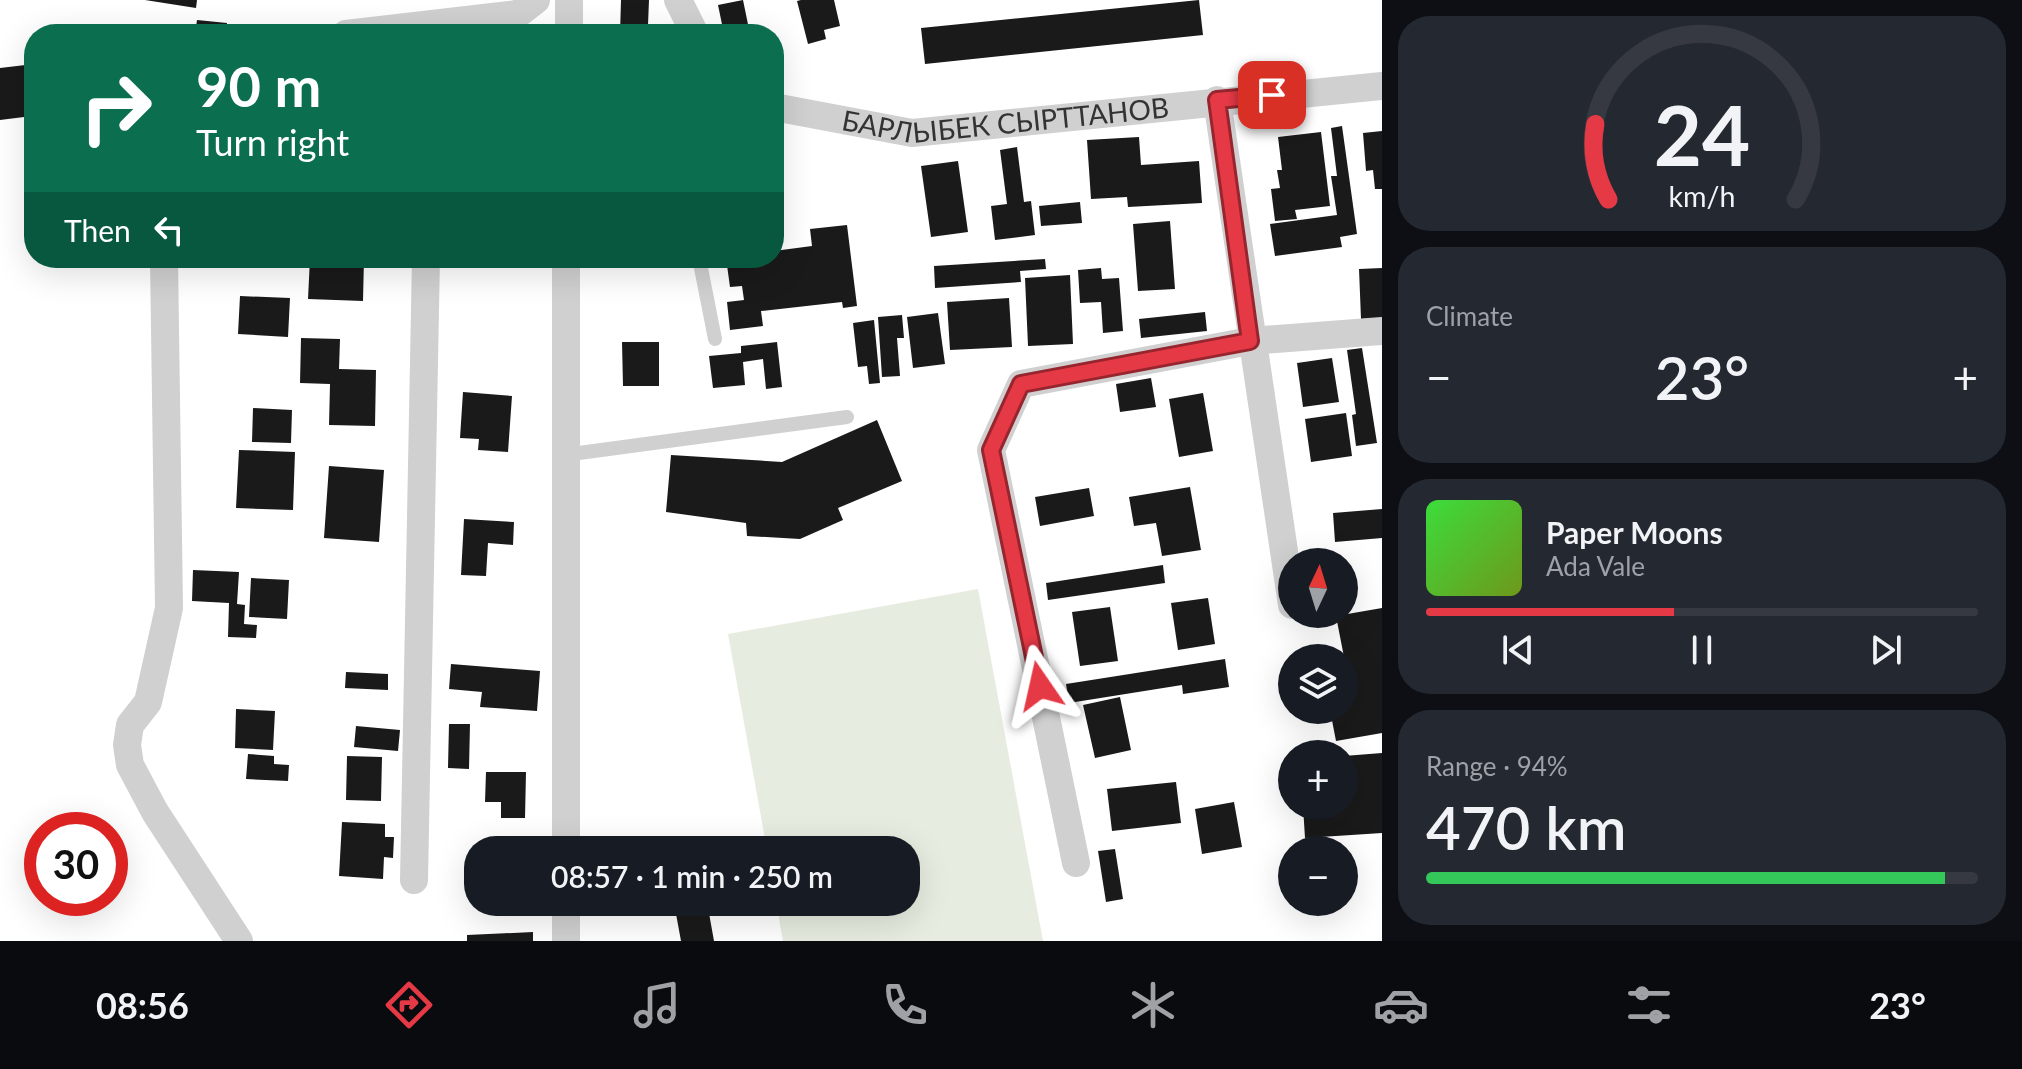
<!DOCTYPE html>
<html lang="en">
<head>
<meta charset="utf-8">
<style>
	:root { --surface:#171b24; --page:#242831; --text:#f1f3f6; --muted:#9ea1a6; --line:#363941; --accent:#e63946 }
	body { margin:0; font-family:Lato,sans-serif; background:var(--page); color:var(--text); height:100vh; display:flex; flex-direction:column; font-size:30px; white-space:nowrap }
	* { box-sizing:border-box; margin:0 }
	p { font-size:26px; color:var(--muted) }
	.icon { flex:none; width:44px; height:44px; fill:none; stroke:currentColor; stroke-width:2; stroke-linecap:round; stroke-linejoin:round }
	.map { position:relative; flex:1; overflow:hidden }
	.drawer { display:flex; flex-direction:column; gap:16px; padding:16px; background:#0d0f14; width:640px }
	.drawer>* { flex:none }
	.hud { position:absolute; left:24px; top:24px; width:760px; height:244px; border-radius:32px; box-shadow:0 8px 32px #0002; background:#0b6e4f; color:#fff; overflow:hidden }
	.needle { width:52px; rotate:4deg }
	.tools { position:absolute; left:1278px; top:548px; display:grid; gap:16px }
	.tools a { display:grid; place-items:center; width:80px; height:80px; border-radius:50%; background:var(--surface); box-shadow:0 8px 32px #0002; font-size:40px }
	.speed { position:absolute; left:24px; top:812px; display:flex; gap:16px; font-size:40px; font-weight:700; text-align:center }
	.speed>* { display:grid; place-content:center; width:104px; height:104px; border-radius:50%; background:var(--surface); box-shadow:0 8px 32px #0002; line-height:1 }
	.speed .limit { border:12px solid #d22; background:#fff; color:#111 }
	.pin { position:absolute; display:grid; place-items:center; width:68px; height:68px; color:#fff; margin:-34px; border-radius:16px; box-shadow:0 4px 12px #0006 }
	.me { position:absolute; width:88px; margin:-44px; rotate:349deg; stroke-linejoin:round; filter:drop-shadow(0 0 6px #0008) }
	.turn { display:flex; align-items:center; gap:28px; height:168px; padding:0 40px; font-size:36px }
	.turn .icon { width:104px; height:104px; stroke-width:2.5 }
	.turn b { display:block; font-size:56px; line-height:68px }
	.then { display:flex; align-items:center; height:76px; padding:0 40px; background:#0003; gap:16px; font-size:30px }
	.big { font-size:60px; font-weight:600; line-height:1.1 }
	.drawer .tile { flex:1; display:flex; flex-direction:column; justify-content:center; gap:12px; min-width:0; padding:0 28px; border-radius:32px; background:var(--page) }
	.drawer .dial { align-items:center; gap:0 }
	.dial svg { height:208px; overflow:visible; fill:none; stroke:var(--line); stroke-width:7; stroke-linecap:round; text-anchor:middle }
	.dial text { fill:var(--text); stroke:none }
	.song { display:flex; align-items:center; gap:24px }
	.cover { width:96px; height:96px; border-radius:12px; background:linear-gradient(135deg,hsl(120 70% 55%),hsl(80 70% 35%)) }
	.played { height:8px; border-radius:4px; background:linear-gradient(90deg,var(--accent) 45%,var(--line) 45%) }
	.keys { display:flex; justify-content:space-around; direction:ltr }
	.heat { display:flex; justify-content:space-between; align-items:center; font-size:44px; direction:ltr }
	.charge { height:12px; border-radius:6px; background:linear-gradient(90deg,#34c759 94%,var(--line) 0) }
	.trip { position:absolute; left:464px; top:836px; width:456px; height:80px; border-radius:32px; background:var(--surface); box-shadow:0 8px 32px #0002; font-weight:600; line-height:80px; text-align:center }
	.tabs { display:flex; height:128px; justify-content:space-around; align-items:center; background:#090b0e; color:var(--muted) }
	.tabs .icon { width:56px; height:56px }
	.tabs .active { color:var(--accent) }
	.tabs b { font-size:36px; color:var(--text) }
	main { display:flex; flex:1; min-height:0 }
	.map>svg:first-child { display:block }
</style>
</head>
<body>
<main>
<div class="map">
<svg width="1382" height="941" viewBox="0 0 1382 941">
	<rect width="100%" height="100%" fill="#fff"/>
	<path fill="#e6ecdf" d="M 978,589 L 1043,941 L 783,941 L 776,902 L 906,902 L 906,850 L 767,850 L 728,634 Z"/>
	<path fill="#1a1a1a" d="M 145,0 L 197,0 L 196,8 Z
		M 621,0 L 649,0 L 648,25 L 680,26 L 679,34 L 620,34 Z
		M 743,0 L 750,34 L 724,34 L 718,5 Z
		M 801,0 L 834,0 L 840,26 L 824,30 L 826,39 L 808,44 L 797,1 Z
		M 1199,0 L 1203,35 L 925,64 L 921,28 Z
		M 197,20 L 227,23 L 226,34 L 195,34 Z
		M 34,64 L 34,89 L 29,89 L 32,116 L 0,120 L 0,68 Z
		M 1342,126 L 1357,234 L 1340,237 L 1342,247 L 1275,256 L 1270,224 L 1337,215 L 1331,176 L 1337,176 L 1331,128 Z
		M 1382,131 L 1382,189 L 1375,189 L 1373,170 L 1366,171 L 1363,133 Z
		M 1321,132 L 1330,206 L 1295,210 L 1297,219 L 1275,221 L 1271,189 L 1280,188 L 1277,170 L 1282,170 L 1278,137 Z
		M 1139,137 L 1141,165 L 1199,161 L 1202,203 L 1128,207 L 1127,197 L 1091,199 L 1087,140 Z
		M 1017,147 L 1024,202 L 1031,201 L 1035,235 L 995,240 L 991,206 L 1007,204 L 1000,150 Z
		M 958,161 L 968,232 L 931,237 L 921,166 Z
		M 1080,202 L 1082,223 L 1041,226 L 1039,206 Z
		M 1170,221 L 1175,289 L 1138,291 L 1133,224 Z
		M 847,225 L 857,306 L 843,308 L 842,302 L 761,311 L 763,326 L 730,330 L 727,302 L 744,300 L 742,286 L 730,287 L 726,258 L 774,258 L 774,251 L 812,246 L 810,229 Z
		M 81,258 L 117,258 L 117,261 L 81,262 Z
		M 310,258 L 364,258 L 363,301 L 308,299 Z
		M 1045,259 L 1046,269 L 1020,271 L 1021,282 L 935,288 L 934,266 Z
		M 1101,268 L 1102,279 L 1119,278 L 1123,331 L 1103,333 L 1101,302 L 1080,303 L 1078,270 Z
		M 1382,268 L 1382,318 L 1361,319 L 1359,269 Z
		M 1070,275 L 1073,344 L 1028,346 L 1025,278 Z
		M 240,296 L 290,298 L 288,337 L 238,334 Z
		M 1009,298 L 1012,347 L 950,350 L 947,302 Z
		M 1205,312 L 1207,331 L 1141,338 L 1139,319 Z
		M 938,313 L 945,364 L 913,368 L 907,317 Z
		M 902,315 L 904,338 L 897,338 L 900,376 L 882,377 L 878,317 Z
		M 874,320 L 880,383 L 869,384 L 867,366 L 858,367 L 853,323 Z
		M 301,338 L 340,339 L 339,369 L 376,370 L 375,426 L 329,425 L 330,384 L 300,383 Z
		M 622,342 L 659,342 L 659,386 L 623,386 Z
		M 777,342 L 782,387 L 766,389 L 763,359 L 743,362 L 745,385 L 713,388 L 709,356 L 741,353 L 741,346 Z
		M 1362,348 L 1377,443 L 1356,446 L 1352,415 L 1356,414 L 1347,350 Z
		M 1332,358 L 1339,402 L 1303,407 L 1297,363 Z
		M 1151,378 L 1156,407 L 1120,412 L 1116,384 Z
		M 463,392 L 512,396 L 508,452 L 478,450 L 479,439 L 460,438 Z
		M 1203,393 L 1213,451 L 1179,457 L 1169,399 Z
		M 253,408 L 292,410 L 291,443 L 252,442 Z
		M 1346,413 L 1352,456 L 1311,462 L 1305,419 Z
		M 877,420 L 902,481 L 838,508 L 843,520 L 800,539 L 747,536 L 746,523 L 666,512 L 671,455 L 782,462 Z
		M 239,450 L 295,452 L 293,510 L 236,508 Z
		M 329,466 L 384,470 L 379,542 L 324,538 Z
		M 1190,487 L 1201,550 L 1162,556 L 1156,523 L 1134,526 L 1129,497 Z
		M 1089,488 L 1094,516 L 1040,526 L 1035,497 Z
		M 1382,509 L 1382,538 L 1335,542 L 1333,513 Z
		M 464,519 L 514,522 L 513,545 L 488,543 L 486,576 L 461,575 Z
		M 1163,565 L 1165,583 L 1048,600 L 1046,583 Z
		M 193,570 L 239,572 L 237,604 L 245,605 L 244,624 L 257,625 L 256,638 L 228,637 L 229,603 L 192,601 Z
		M 251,578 L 289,580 L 287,619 L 249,617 Z
		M 1208,598 L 1215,644 L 1178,650 L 1171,603 Z
		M 1110,607 L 1118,661 L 1080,666 L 1072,612 Z
		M 1382,608 L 1382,733 L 1336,741 L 1330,710 L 1344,710 L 1344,694 L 1351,693 L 1336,616 Z
		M 1225,659 L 1229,687 L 1183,694 L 1182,685 L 1069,703 L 1066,684 Z
		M 451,664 L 540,671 L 537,711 L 480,707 L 482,692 L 449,689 Z
		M 346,672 L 388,674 L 388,690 L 345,688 Z
		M 1120,697 L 1131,750 L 1095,758 L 1083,705 Z
		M 236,709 L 275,711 L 273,750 L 235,748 Z
		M 449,724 L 470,724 L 469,769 L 448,768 Z
		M 356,726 L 400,730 L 398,751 L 354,747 Z
		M 1382,753 L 1382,833 L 1305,838 L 1303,806 L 1344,806 L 1344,756 Z
		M 248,754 L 274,756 L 274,764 L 289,765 L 288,781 L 246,779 Z
		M 347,756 L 382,757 L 381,801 L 346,800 Z
		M 486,772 L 526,772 L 525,818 L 501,818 L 501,802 L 485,802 Z
		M 1176,782 L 1181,823 L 1112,831 L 1107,789 Z
		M 1234,802 L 1242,847 L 1202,854 L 1195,809 Z
		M 342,822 L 385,824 L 385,837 L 394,837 L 393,858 L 384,857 L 383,879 L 339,876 Z
		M 1115,849 L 1123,899 L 1106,902 L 1098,851 Z
		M 707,902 L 714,941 L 681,941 L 674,903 Z
		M 533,932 L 533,941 L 467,941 L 467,935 Z"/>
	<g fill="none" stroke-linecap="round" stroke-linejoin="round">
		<path stroke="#d0d0d0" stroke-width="14" d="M 699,258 L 715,339
			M 564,455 L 847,417"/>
		<g stroke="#d0d0d0" stroke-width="28">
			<path d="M 678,0 L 695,34"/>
			<path d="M 346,34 L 518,14 L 536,0"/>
			<path d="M 569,34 L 569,0"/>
			<path d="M 1217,100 L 1292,605"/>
			<path id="s1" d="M 774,107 L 912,133 L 1382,86"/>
			<path d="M 164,258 L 169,608 L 148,702 L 130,725 L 127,745 L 130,765 L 155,812 L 239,941"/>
			<path d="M 566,850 L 566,258"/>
			<path d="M 1076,863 L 991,450 L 1021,384 L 1250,341 L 1382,331"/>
			<path d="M 414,880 L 426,258"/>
			<path d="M 566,902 L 566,941"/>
		</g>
	</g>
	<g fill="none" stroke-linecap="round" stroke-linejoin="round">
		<g stroke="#96252e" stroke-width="20">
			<path id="route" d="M 1040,686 L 991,450 L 1021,384 L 1250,341 L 1217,100 L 1272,95"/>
		</g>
		<use href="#route" stroke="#e63946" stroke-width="14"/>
	</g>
	<g text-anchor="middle" stroke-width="8" stroke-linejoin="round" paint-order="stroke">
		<g font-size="28" fill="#333" stroke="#fff">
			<text dy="10" stroke="none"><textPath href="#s1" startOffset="234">БАРЛЫБЕК СЫРТТАНОВ</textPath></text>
		</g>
	</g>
</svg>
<div class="tools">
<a><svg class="needle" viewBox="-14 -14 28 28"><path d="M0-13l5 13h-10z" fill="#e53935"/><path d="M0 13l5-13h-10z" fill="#9ea1a6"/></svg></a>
<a><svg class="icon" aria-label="layers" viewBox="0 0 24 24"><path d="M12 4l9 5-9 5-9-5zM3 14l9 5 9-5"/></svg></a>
<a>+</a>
<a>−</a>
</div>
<div class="speed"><div class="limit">30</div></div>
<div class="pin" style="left:1272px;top:95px;background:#d93025"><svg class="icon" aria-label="arrive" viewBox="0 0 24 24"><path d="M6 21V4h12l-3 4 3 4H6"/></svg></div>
<svg class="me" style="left:1040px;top:686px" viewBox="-20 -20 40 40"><path d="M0-17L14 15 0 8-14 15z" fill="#e63946" stroke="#fff" stroke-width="4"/></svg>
<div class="trip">08:57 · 1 min · 250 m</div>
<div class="hud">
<div class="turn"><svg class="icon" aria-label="right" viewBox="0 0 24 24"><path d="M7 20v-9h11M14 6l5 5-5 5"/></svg><div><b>90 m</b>Turn right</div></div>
<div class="then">Then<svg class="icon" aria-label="left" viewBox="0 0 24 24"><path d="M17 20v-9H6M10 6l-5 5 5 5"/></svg></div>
</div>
</div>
<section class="drawer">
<div class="tile dial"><svg viewBox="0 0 100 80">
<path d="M14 69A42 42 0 1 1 86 69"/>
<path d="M14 69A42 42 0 0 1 9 40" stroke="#e63946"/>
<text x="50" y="56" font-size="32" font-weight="700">24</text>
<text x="50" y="72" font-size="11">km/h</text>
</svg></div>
<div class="tile"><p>Climate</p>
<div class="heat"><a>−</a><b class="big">23°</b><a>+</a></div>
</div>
<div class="tile">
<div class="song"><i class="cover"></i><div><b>Paper Moons</b><p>Ada Vale</p></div></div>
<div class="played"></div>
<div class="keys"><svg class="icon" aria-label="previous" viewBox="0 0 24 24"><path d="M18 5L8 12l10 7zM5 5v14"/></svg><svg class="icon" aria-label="pause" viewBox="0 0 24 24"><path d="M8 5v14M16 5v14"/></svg><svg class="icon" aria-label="next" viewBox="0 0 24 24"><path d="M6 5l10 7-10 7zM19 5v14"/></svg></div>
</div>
<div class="tile"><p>Range · 94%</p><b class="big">470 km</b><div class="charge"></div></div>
</section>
</main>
<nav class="tabs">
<b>08:56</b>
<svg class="icon active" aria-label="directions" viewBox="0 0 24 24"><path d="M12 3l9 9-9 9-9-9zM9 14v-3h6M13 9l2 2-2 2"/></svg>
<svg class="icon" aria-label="music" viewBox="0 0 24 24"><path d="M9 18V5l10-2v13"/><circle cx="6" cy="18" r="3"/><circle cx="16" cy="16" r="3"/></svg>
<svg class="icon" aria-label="phone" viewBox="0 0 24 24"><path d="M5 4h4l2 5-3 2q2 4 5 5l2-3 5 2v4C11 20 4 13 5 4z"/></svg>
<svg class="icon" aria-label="climate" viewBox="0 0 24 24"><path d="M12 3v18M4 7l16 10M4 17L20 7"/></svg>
<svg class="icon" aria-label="car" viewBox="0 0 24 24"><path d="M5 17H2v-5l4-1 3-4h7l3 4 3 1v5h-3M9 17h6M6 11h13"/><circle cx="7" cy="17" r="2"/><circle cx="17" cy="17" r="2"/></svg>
<svg class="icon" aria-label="filters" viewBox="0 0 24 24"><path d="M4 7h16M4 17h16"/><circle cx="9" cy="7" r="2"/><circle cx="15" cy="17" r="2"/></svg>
<b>23°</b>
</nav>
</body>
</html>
